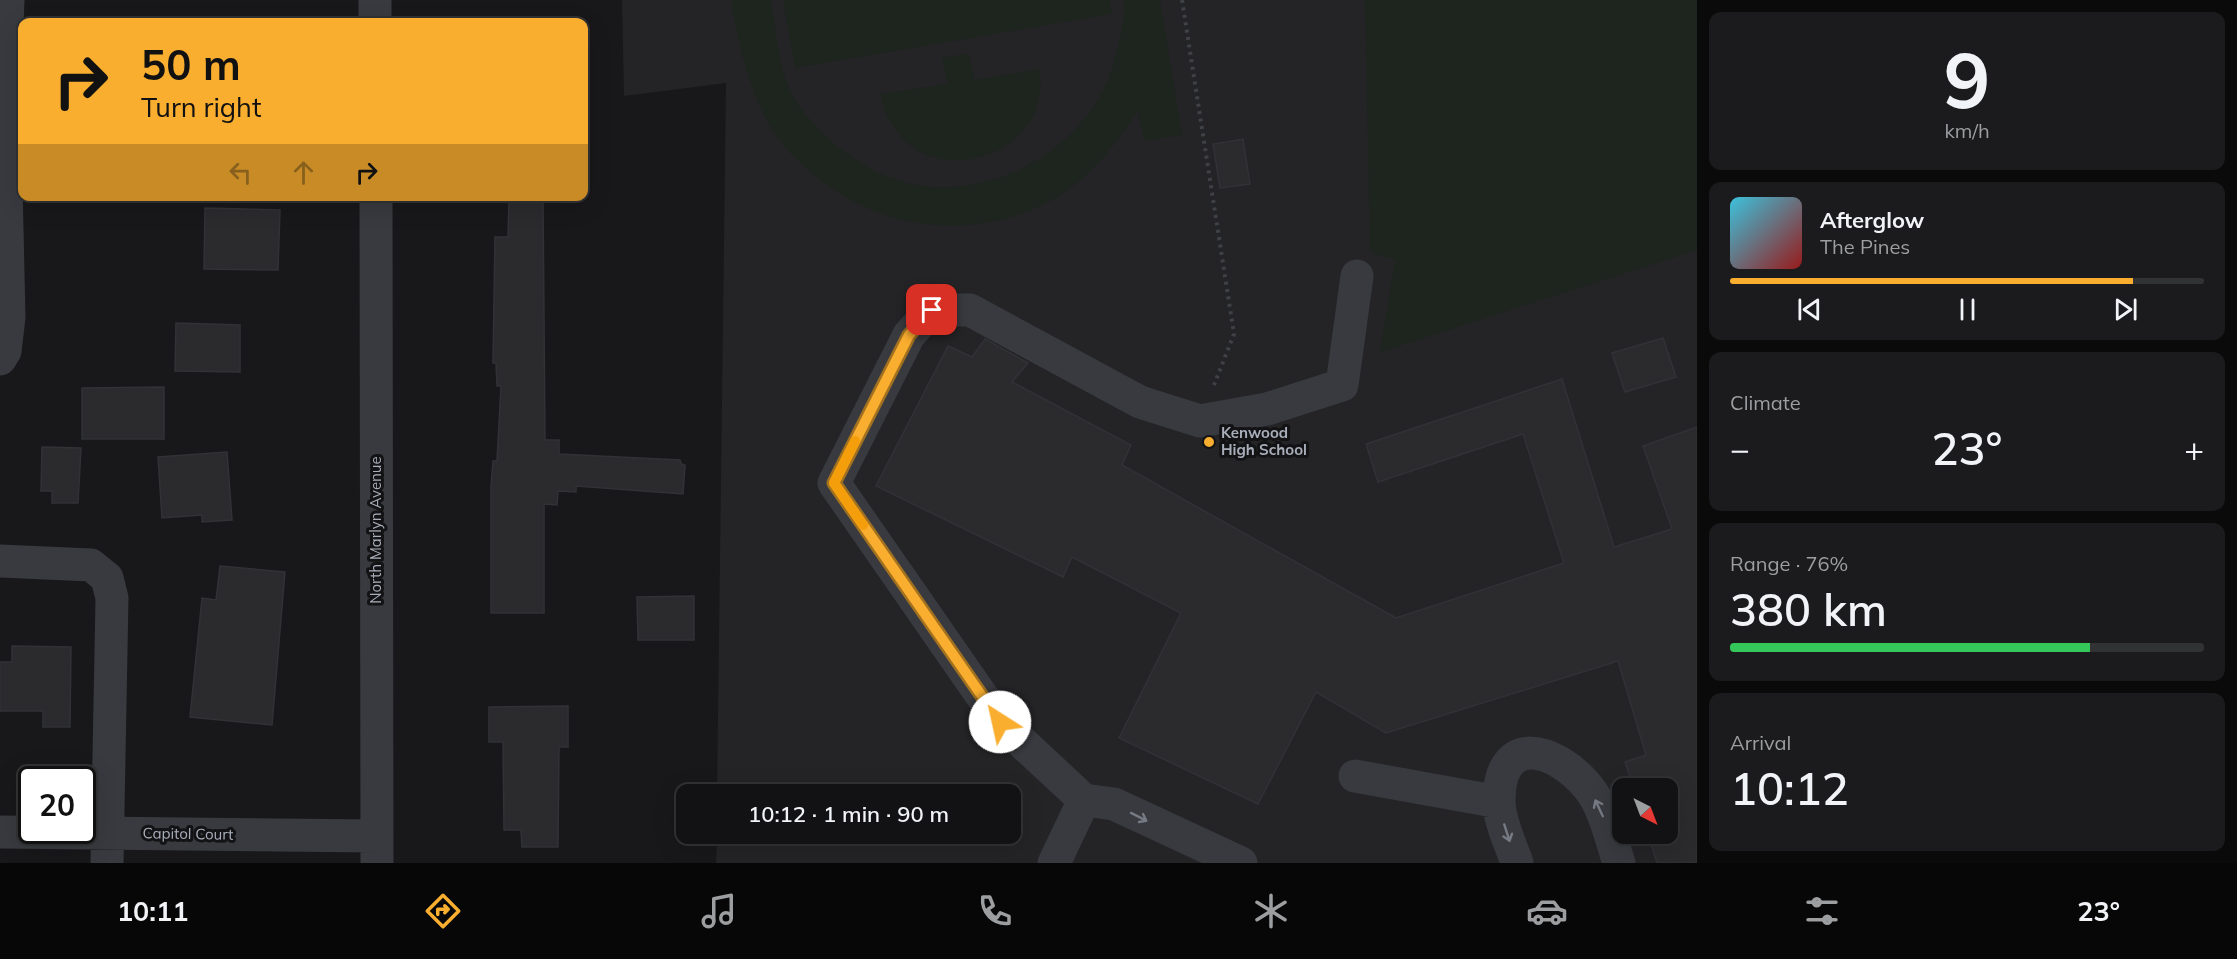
<!DOCTYPE html>
<html lang="en">
<head>
<meta charset="utf-8">
<style>
	:root { --surface:#121214; --page:#1b1b1d; --text:#f1f3f6; --muted:#9c9ea0; --line:#313234; --accent:#faae2f }
	body { margin:0; font-family:Mulish,sans-serif; background:var(--page); color:var(--text); height:100vh; display:flex; flex-direction:column; font-size:22px; white-space:nowrap }
	* { box-sizing:border-box; margin:0 }
	p { font-size:20px; color:var(--muted) }
	.icon { flex:none; width:33px; height:33px; fill:none; stroke:currentColor; stroke-width:2; stroke-linecap:round; stroke-linejoin:round }
	.map { position:relative; flex:1; overflow:hidden }
	.panel { display:flex; flex-direction:column; gap:12px; padding:12px; background:#0a0a0b; width:540px }
	.panel>* { flex:none }
	.top-card { position:absolute; left:18px; top:18px; width:570px; height:183px; border-radius:12px; box-shadow:0 6px 24px #0002,0 0 0 2px var(--line); background:#faae2f; color:#111; overflow:hidden }
	.needle { width:39px; rotate:138deg }
	.fabs { position:absolute; left:1612px; top:778px; display:grid; gap:12px }
	.fabs a { display:grid; place-items:center; width:66px; height:66px; border-radius:12px; background:var(--surface); box-shadow:0 6px 24px #0002,0 0 0 2px var(--line); font-size:30px }
	.speed { position:absolute; left:18px; top:766px; display:flex; gap:12px; font-size:30px; font-weight:700; text-align:center }
	.speed>* { display:grid; place-content:center; width:78px; height:78px; border-radius:50%; background:var(--surface); box-shadow:0 6px 24px #0002,0 0 0 2px var(--line); line-height:1 }
	.speed .limit { border:3px solid #111; border-radius:9px; background:#fff; color:#111 }
	.pin { position:absolute; display:grid; place-items:center; width:51px; height:51px; color:#fff; margin:-26px; border-radius:12px; box-shadow:0 3px 9px #0006 }
	.me { position:absolute; width:66px; margin:-33px; rotate:325deg; stroke-linejoin:round; filter:drop-shadow(0 0 4px #0008) }
	.turn { display:flex; align-items:center; gap:21px; height:126px; padding:0 24px; font-size:27px }
	.turn .icon { width:78px; height:78px; stroke-width:2.5 }
	.turn b { display:block; font-size:42px; line-height:51px }
	.lanes { display:flex; align-items:center; height:57px; padding:0 24px; background:#0003; justify-content:center; gap:30px; direction:ltr }
	.lanes .off { opacity:.35 }
	.big { font-size:45px; font-weight:600; line-height:1.1 }
	.panel .card { flex:1; display:flex; flex-direction:column; justify-content:center; gap:9px; min-width:0; padding:0 21px; border-radius:12px; background:var(--page) }
	.panel .dial { align-items:center; gap:0 }
	.dial b { font-size:78px; line-height:1 }
	.song { display:flex; align-items:center; gap:18px }
	.cover { width:72px; height:72px; border-radius:9px; background:linear-gradient(135deg,hsl(190 70% 55%),hsl(0 70% 35%)) }
	.played { height:6px; border-radius:3px; background:linear-gradient(90deg,var(--accent) 85%,var(--line) 85%) }
	.keys { display:flex; justify-content:space-around; direction:ltr }
	.heat { display:flex; justify-content:space-between; align-items:center; font-size:33px; direction:ltr }
	.charge { height:9px; border-radius:4px; background:linear-gradient(90deg,#34c759 76%,var(--line) 0) }
	.trip { position:absolute; left:676px; top:784px; width:345px; height:60px; border-radius:12px; background:var(--surface); box-shadow:0 6px 24px #0002,0 0 0 2px var(--line); font-weight:600; line-height:60px; text-align:center }
	.menu { display:flex; height:96px; justify-content:space-around; align-items:center; background:#070708; color:var(--muted) }
	.menu .icon { width:42px; height:42px }
	.menu .active { color:var(--accent) }
	.menu b { font-size:27px; color:var(--text) }
	main { display:flex; flex:1; min-height:0 }
	.map>svg:first-child { display:block }
</style>
</head>
<body>
<main>
<div class="map">
<svg width="1697" height="863" viewBox="0 0 1697 863">
	<rect width="100%" height="100%" fill="#18181a"/>
	<path fill="#242427" fill-rule="evenodd" d="M 622,0 L 1697,0 L 1697,863 L 716,863 L 717,834 L 1011,834 L 1011,795 L 717,795 L 726,83 L 624,96 ZM 1623,789 L 1668,789 L 1668,834 L 1623,834 Z"/>
	<path fill="#1d251e" d="M 731,0 L 771,0 C 777,33 778,73 796,101 C 822,141 874,180 922,186 C 1007,197 1098,138 1116,54 C 1120,37 1126,17 1123,0 L 1160,0 L 1182,135 L 1144,141 L 1138,111 C 1111,152 1081,189 1034,209 C 956,242 870,225 808,170 C 794,158 779,142 770,126 C 748,86 738,44 731,0 Z
		M 783,0 L 1109,0 L 1112,14 L 795,68 Z
		M 1365,0 L 1697,0 L 1697,250 L 1380,352 L 1395,260 L 1370,252 Z
		M 969,53 L 974,80 L 1039,69 C 1058,161 905,207 880,94 L 947,84 L 942,58 Z"/>
	<path fill="#2b2b2e" stroke="#313236" stroke-width="1.5" d="M 1243,139 L 1250,184 L 1220,188 L 1213,144 Z
		M 509,196 L 543,196 L 545,440 L 559,440 L 559,454 L 680,460 L 681,464 L 685,465 L 683,494 L 576,486 L 576,492 L 558,491 L 557,505 L 544,504 L 544,613 L 491,613 L 491,486 L 493,461 L 497,461 L 501,386 L 497,386 L 496,363 L 493,363 L 495,237 L 508,237 Z
		M 205,208 L 280,210 L 278,270 L 204,269 Z
		M 176,323 L 240,325 L 240,372 L 175,371 Z
		M 1663,338 L 1676,377 L 1625,392 L 1612,353 Z
		M 985,339 L 1028,363 L 1012,382 L 1131,445 L 1122,465 L 1396,618 L 1564,563 L 1523,434 L 1378,482 L 1366,444 L 1562,379 L 1614,547 L 1672,529 L 1643,446 L 1697,427 L 1697,863 L 1657,863 L 1648,834 L 1668,834 L 1668,789 L 1634,789 L 1625,762 L 1646,755 L 1618,661 L 1386,733 L 1316,692 L 1258,804 L 1119,738 L 1181,613 L 1072,557 L 1063,577 L 876,486 L 948,346 L 972,357 Z
		M 164,387 L 164,439 L 82,439 L 82,388 Z
		M 42,447 L 81,448 L 78,503 L 52,503 L 52,491 L 41,491 Z
		M 227,452 L 232,520 L 202,522 L 202,515 L 162,518 L 158,457 Z
		M 220,566 L 285,572 L 272,725 L 190,717 L 202,598 L 216,600 Z
		M 694,596 L 694,640 L 638,640 L 637,597 Z
		M 12,646 L 71,647 L 70,727 L 43,727 L 43,711 L 0,711 L 0,662 L 12,662 Z
		M 568,706 L 568,747 L 559,747 L 558,847 L 522,847 L 521,830 L 504,830 L 503,742 L 489,742 L 489,707 Z"/>
	<g fill="none" stroke-linecap="round" stroke-linejoin="round">
		<path stroke="#3e4146" stroke-width="4" stroke-dasharray="3 4.5" stroke-linecap="butt" d="M 1182,0 L 1234,334 L 1214,385"/>
		<path stroke="#383a3f" stroke-width="33" d="M 375,0 L 375,22
			M 376,196 L 377,863
			M 0,359 L 5,351 L 9,317 L 4,97 L 8,0
			M 0,561 L 91,565 L 107,578 L 112,598 L 107,863
			M 1355,776 L 1499,802
			M 0,832 L 377,836
			M 1054,863 L 1084,800
			M 1241,863 L 1114,804 L 1084,800 L 1000,722 L 834,483 L 909,335 L 932,310 L 970,310 L 1140,402 L 1200,421 L 1267,409 L 1342,385 L 1357,276
			M 1517,863 C 1511,845 1499,821 1499,801 C 1499,732 1555,747 1588,787 C 1605,808 1610,837 1619,863"/>
	</g>
	<defs><path id="oneway-shaft" d="M-6 0H5M1.5-3L5.5 0L1.5 3" fill="none" stroke-width="1.6" stroke-linecap="round" stroke-linejoin="round" transform="scale(1.5)"/></defs>
	<g stroke="#767a83">
		<use href="#oneway-shaft" transform="translate(1599 808) rotate(-115)"/>
		<use href="#oneway-shaft" transform="translate(1139 817) rotate(27)"/>
		<use href="#oneway-shaft" transform="translate(1507 833) rotate(72)"/>
	</g>
	<g fill="none" stroke-linecap="round" stroke-linejoin="round">
		<g stroke="#a2711f" stroke-width="15">
			<path id="route" d="M 932,310 L 909,335 L 834,483 L 1000,722"/>
		</g>
		<use href="#route" stroke="#faae2f" stroke-width="10"/>
		<path stroke="#f59e0b" stroke-width="10" d="M 855,441 L 834,483 L 863,525"/>
	</g>
	<circle fill="#faae2f" stroke="#131315" stroke-width="2" cx="1209" cy="442" r="6"/>
	<g text-anchor="middle" stroke-width="6" stroke-linejoin="round" paint-order="stroke">
		<g font-size="15" font-weight="bold" fill="#a9afba" stroke="#131315" text-anchor="start">
			<text x="1221" y="438">Kenwood<tspan x="1221" dy="17">High School</tspan></text>
		</g>
		<g font-size="15" fill="#a9afba" stroke="#131315">
			<text transform="translate(376 530) rotate(-90)" y="5">North Marlyn Avenue</text>
			<text transform="translate(188 834) rotate(1)" y="5">Capitol Court</text>
		</g>
	</g>
</svg>
<div class="fabs">
<a><svg class="needle" viewBox="-14 -14 28 28"><path d="M0-13l5 13h-10z" fill="#e53935"/><path d="M0 13l5-13h-10z" fill="#9c9ea0"/></svg></a>
</div>
<div class="speed"><div class="limit">20</div></div>
<div class="pin" style="left:932px;top:310px;background:#d93025"><svg class="icon" aria-label="arrive" viewBox="0 0 24 24"><path d="M6 21V4h12l-3 4 3 4H6"/></svg></div>
<svg class="me" style="left:1000px;top:722px" viewBox="-20 -20 40 40"><circle r="19" fill="#fff"/><path d="M0-13L10 11 0 6-10 11z" fill="#faae2f"/></svg>
<div class="trip">10:12 · 1 min · 90 m</div>
<div class="top-card">
<div class="turn"><svg class="icon" aria-label="right" viewBox="0 0 24 24"><path d="M7 20v-9h11M14 6l5 5-5 5"/></svg><div><b>50 m</b>Turn right</div></div>
<div class="lanes"><svg class="icon off" aria-label="left" viewBox="0 0 24 24"><path d="M17 20v-9H6M10 6l-5 5 5 5"/></svg><svg class="icon off" aria-label="ahead" viewBox="0 0 24 24"><path d="M12 20V5M6 11l6-6 6 6"/></svg><svg class="icon" aria-label="right" viewBox="0 0 24 24"><path d="M7 20v-9h11M14 6l5 5-5 5"/></svg></div>
</div>
</div>
<section class="panel">
<div class="card dial"><b>9</b><p>km/h</p></div>
<div class="card">
<div class="song"><i class="cover"></i><div><b>Afterglow</b><p>The Pines</p></div></div>
<div class="played"></div>
<div class="keys"><svg class="icon" aria-label="previous" viewBox="0 0 24 24"><path d="M18 5L8 12l10 7zM5 5v14"/></svg><svg class="icon" aria-label="pause" viewBox="0 0 24 24"><path d="M8 5v14M16 5v14"/></svg><svg class="icon" aria-label="next" viewBox="0 0 24 24"><path d="M6 5l10 7-10 7zM19 5v14"/></svg></div>
</div>
<div class="card"><p>Climate</p>
<div class="heat"><a>−</a><b class="big">23°</b><a>+</a></div>
</div>
<div class="card"><p>Range · 76%</p><b class="big">380 km</b><div class="charge"></div></div>
<div class="card"><p>Arrival</p><b class="big">10:12</b></div>
</section>
</main>
<nav class="menu">
<b>10:11</b>
<svg class="icon active" aria-label="directions" viewBox="0 0 24 24"><path d="M12 3l9 9-9 9-9-9zM9 14v-3h6M13 9l2 2-2 2"/></svg>
<svg class="icon" aria-label="music" viewBox="0 0 24 24"><path d="M9 18V5l10-2v13"/><circle cx="6" cy="18" r="3"/><circle cx="16" cy="16" r="3"/></svg>
<svg class="icon" aria-label="phone" viewBox="0 0 24 24"><path d="M5 4h4l2 5-3 2q2 4 5 5l2-3 5 2v4C11 20 4 13 5 4z"/></svg>
<svg class="icon" aria-label="climate" viewBox="0 0 24 24"><path d="M12 3v18M4 7l16 10M4 17L20 7"/></svg>
<svg class="icon" aria-label="car" viewBox="0 0 24 24"><path d="M5 17H2v-5l4-1 3-4h7l3 4 3 1v5h-3M9 17h6M6 11h13"/><circle cx="7" cy="17" r="2"/><circle cx="17" cy="17" r="2"/></svg>
<svg class="icon" aria-label="filters" viewBox="0 0 24 24"><path d="M4 7h16M4 17h16"/><circle cx="9" cy="7" r="2"/><circle cx="15" cy="17" r="2"/></svg>
<b>23°</b>
</nav>
</body>
</html>
